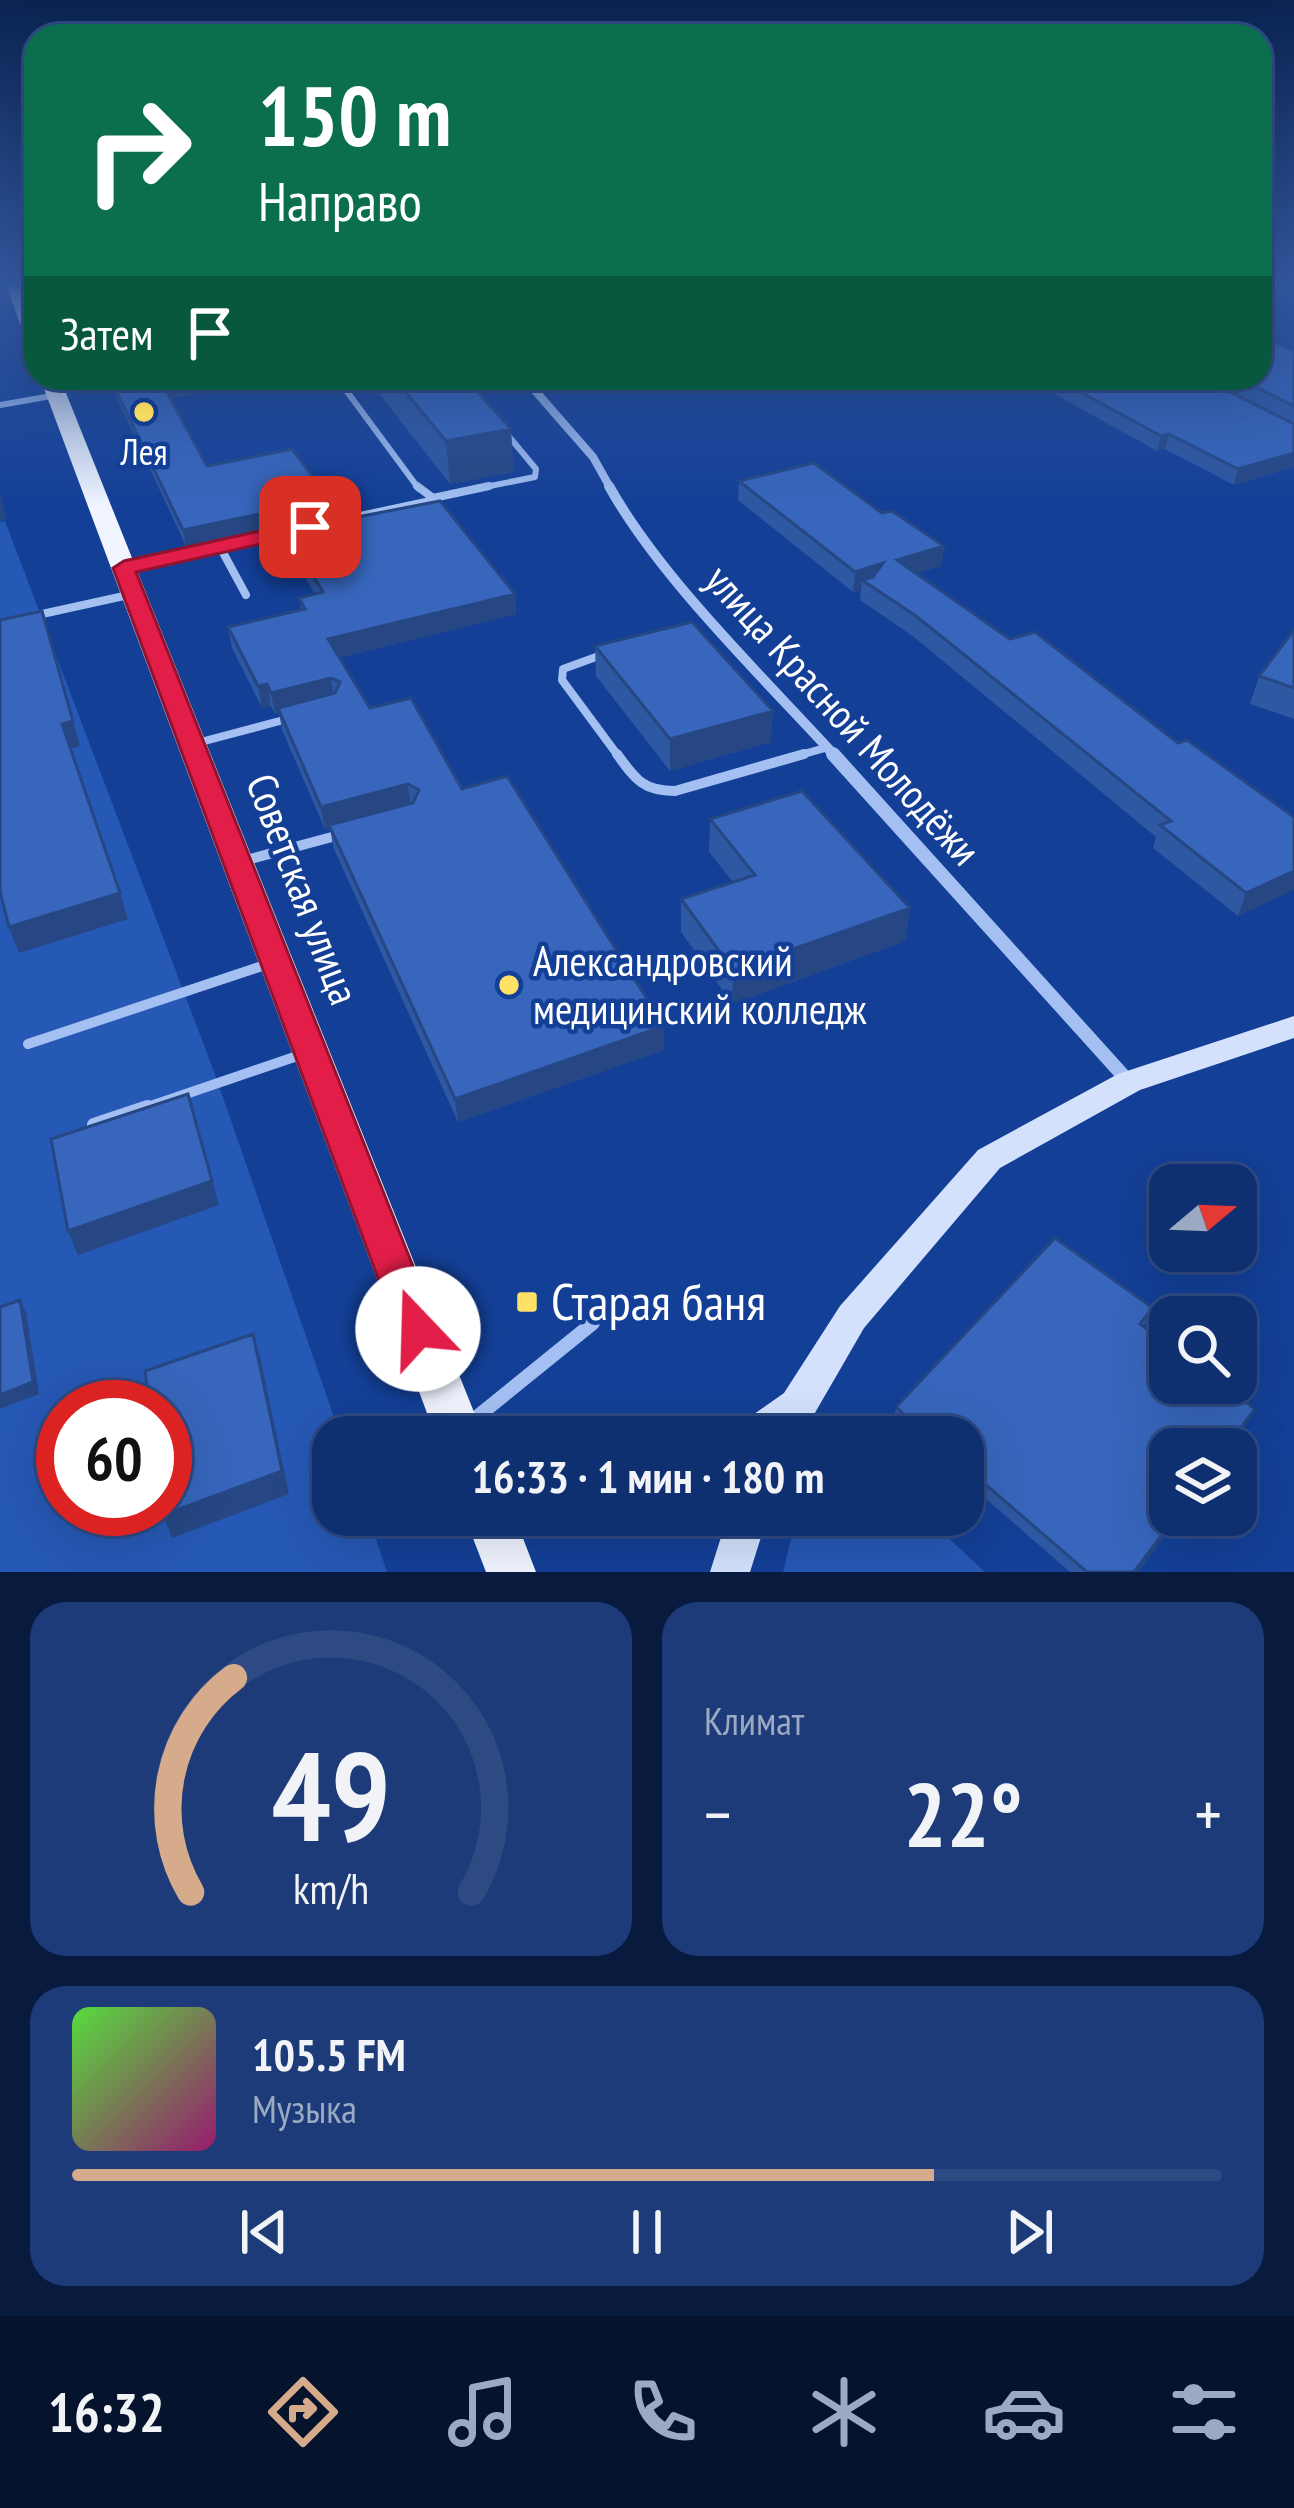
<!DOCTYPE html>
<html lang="ru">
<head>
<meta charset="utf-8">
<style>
	:root { --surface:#0e2f70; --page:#1c3b78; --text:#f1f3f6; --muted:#9ba9c3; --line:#2e4a83; --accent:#d6ab8b }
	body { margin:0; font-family:"PT Sans Narrow",sans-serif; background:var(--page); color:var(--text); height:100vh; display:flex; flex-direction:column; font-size:45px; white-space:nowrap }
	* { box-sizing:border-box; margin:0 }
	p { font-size:39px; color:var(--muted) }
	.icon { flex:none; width:66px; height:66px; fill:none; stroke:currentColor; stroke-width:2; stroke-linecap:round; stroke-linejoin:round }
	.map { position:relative; height:1572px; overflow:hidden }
	.side { display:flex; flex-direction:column; gap:30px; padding:30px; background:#081a3e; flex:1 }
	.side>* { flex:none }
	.banner { position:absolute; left:24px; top:24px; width:1248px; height:366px; border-radius:36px; box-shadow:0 12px 48px #0002,0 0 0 3px var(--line); background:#0b6e4f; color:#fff; overflow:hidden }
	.needle { width:78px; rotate:71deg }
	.controls { position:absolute; left:1149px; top:1164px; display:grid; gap:24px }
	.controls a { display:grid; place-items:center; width:108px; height:108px; border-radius:24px; background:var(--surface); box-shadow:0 12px 48px #0002,0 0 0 3px var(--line); font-size:60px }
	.speed { position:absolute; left:36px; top:1380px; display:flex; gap:24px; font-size:60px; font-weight:700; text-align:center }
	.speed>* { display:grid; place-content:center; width:156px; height:156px; border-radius:50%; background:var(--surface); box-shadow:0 12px 48px #0002,0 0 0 3px var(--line); line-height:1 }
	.speed .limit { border:18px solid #d22; background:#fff; color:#111 }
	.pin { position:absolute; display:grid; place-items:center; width:102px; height:102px; color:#fff; margin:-51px; border-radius:24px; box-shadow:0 6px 18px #0006 }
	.me { position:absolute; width:132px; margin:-66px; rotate:339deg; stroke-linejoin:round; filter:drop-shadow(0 0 9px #0008) }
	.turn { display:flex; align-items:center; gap:42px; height:252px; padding:0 36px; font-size:54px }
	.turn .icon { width:156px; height:156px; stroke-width:2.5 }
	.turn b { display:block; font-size:84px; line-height:102px }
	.then { display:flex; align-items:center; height:114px; padding:0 36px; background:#0003; gap:24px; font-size:45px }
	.big { font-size:90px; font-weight:800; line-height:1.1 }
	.side .tile { flex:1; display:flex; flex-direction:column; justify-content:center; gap:18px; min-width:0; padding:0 42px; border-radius:36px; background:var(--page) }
	.side .dial { align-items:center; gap:0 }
	.dial svg { height:312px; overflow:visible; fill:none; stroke:var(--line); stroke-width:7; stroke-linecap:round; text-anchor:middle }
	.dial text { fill:var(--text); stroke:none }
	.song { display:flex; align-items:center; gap:36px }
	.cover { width:144px; height:144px; border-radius:18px; background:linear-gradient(135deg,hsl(110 70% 55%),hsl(320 70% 35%)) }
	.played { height:12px; border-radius:6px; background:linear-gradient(90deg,var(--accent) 75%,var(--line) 75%) }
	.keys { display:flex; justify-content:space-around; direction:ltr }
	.heat { display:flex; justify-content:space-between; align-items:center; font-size:66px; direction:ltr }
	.side .tiles { flex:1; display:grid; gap:30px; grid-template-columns:1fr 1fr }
	.tile:last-child { grid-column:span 2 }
	.trip { position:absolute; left:312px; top:1416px; width:672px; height:120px; border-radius:36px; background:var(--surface); box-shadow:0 12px 48px #0002,0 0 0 3px var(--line); font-weight:800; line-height:120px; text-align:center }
	.menu { display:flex; height:192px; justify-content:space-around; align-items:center; background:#06132d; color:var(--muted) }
	.menu .icon { width:84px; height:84px }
	.menu .current { color:var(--accent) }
	.menu b { font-size:54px; color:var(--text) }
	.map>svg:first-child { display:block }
</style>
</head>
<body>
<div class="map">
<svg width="1294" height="1572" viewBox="0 0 1294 1572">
	<rect width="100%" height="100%" fill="#133f96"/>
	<path fill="#2658b5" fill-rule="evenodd" d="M 5,521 L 213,1069 L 341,1437 L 333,1437 L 333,1515 L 368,1515 L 387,1572 L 0,1572 L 0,522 ZM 63,1407 L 165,1407 L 165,1509 L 63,1509 Z
		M 797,1515 L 924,1515 L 985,1572 L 783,1572 Z"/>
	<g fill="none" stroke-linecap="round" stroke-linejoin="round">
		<path stroke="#a4c0f2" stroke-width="6" d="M 337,378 L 419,489
			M 55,392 L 138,378
			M 0,405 L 57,395
			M 475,489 L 535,477 L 536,469 L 506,433"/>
		<path stroke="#a4c0f2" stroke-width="8" d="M 417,486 L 433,498 L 489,486
			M 346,519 L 435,500
			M 220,547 L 246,595
			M 123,568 L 294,530
			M 33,616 L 133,594
			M 607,653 L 563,669 L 562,680 L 619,757
			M 197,743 L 291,718
			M 793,757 L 825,748"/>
		<path stroke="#a4c0f2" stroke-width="10" d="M 617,754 C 635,779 643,791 675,791 L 804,754
			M 243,861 L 343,834
			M 28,1044 L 271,963
			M 139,1110 L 306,1053"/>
		<path stroke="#a4c0f2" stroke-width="14" d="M 94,1125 L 148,1107
			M 467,1425 L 593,1323"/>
		<path stroke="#a4c0f2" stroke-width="8" d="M 524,378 L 593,457 L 611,489"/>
		<path stroke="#a4c0f2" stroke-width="10" d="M 609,486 C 660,578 764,678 836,757"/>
		<path stroke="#a4c0f2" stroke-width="14" d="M 833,754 L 1129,1082"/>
		<path fill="#d3e1fc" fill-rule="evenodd" d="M 1294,1016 L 1294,1038 L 1140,1090 L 1000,1168 L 864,1328 L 801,1437 L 734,1437 L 740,1424 L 784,1393 L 840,1306 L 978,1150 L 1118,1074 Z
			M 728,1515 L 768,1515 L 750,1572 L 710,1572 Z"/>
		<path fill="#eff4ff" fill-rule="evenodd" d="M 6,285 L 22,285 L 36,319 L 36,348 L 27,342 Z
			M 40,378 L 60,378 L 484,1437 L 436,1437 Z
			M 464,1515 L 514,1515 L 536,1572 L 486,1572 Z"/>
	</g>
	<path fill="#2f58a2" d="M 1294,351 L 1294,424 L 1205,378 L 1260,378 Z
		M 110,378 L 201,393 L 170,398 L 207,466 L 316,481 L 341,497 L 343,508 L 357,517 L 515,594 L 516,614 L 339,658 L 370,708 L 462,789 L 664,1026 L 664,1050 L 458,1122 L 333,847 L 330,828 L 325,829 L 282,730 L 279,713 L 275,714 L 271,706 L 262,708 L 232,648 L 228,627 L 301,610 L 299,598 L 315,594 L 283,542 L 281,525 L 186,546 L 113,390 Z
		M 367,378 L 465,378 L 514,472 L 450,484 Z
		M 1026,378 L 1202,378 L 1294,424 L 1294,467 L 1234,485 L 1165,449 L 1157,451 Z
		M 739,481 L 882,513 L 944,546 L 941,566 L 917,573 L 1010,639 L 1294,817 L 1238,916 L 1153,848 L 1156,837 L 914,637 L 860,600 L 861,590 L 853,592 L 738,500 Z
		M 1294,630 L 1294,719 L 1250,704 L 1259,676 Z
		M 595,646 L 771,742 L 670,771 L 596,676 Z
		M 710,819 L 910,908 L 905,941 L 732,1004 L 681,932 L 681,899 L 733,882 L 709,852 Z
		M 1153,1308 L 1148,1320 L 1143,1326 L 1249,1420 L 1170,1515 L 1180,1515 L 1138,1572 L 1070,1572 L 963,1479 L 963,1437 L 914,1437 L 894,1419 L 896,1407 Z"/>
	<path fill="#264784" d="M 198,379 L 201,393 L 166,399 L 163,385 Z
		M 511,429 L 514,472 L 450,484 L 446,441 Z
		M 1169,434 L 1165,449 L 1157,451 L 1161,436 Z
		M 1294,453 L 1294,467 L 1234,485 L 1238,469 Z
		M 0,492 L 7,519 L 0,521 Z
		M 341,497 L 344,512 L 186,546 L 183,530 Z
		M 944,546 L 941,566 L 895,580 L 897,560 Z
		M 883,563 L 872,586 L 862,580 L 861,590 L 853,592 L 855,572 Z
		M 515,594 L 516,614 L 331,660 L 328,639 Z
		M 42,611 L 80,746 L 69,749 L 62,724 Z
		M 331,678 L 334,699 L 278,708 L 279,713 L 275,714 L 271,693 Z
		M 267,684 L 271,706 L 262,708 L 258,686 Z
		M 773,711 L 771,742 L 670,771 L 670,739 Z
		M 408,784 L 411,807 L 325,829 L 321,807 Z
		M 1294,871 L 1294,890 L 1238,916 L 1246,893 Z
		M 120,893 L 128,919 L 19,953 L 9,927 Z
		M 910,908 L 905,941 L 732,1004 L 733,970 Z
		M 664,1026 L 664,1050 L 458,1122 L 455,1099 Z
		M 188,1094 L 219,1205 L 78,1255 L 68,1231 Z
		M 20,1300 L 26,1312 L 39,1394 L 0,1409 L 0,1395 Z
		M 253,1334 L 260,1357 L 289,1494 L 172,1538 L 163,1515 Z
		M 1255,1409 L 1249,1420 L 1228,1449 L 1225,1449 Z
		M 93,1509 L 148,1509 L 101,1526 Z
		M 1177,1515 L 1180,1515 L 1138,1572 L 1134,1572 Z"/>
	<path fill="#3766bc" stroke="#264784" stroke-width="3" d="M 1260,336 L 1294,351 L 1294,406 L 1238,378 L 1260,378 Z
		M 110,378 L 198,378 L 163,385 L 207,466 L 292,449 L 316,481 L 329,479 L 341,497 L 183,530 Z
		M 394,378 L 465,378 L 511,429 L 446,441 Z
		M 1055,378 L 1202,378 L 1294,424 L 1294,453 L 1238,469 L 1169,434 L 1161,436 Z
		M 814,463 L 882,513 L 892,511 L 944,546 L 897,560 L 1010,639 L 1035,632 L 1178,743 L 1187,740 L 1294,817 L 1294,871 L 1246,893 L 1160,825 L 1171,821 L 916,616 L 862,580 L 873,577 L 883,563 L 855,572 L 739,481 Z
		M 440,501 L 515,594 L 328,639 L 370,708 L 411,698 L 462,789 L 507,776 L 664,1026 L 455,1099 L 329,825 L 413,803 L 419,790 L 408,784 L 321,807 L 278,708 L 335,693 L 340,682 L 331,678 L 271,693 L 267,684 L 258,686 L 228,627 L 305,609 L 299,598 L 323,592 L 280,522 L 350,507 L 357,517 Z
		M 42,611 L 73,721 L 62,724 L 120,893 L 9,927 L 0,891 L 0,620 Z
		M 692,622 L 773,711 L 670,739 L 595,646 Z
		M 1294,630 L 1294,688 L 1259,676 Z
		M 802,791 L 910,908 L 733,970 L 681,899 L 755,875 L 710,819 Z
		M 188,1094 L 212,1181 L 68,1231 L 51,1139 Z
		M 1055,1238 L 1153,1308 L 1140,1324 L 1170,1346 L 1170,1383 L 1220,1383 L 1255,1409 L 1225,1449 L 1170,1449 L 1170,1515 L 1177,1515 L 1134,1572 L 1087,1572 L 963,1465 L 963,1437 L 930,1437 L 896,1407 Z
		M 20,1300 L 33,1382 L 0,1395 L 0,1307 Z
		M 253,1334 L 282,1471 L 163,1515 L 162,1509 L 165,1509 L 165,1407 L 150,1407 L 145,1371 Z"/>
	<linearGradient id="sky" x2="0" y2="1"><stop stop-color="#0a2352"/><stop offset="0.56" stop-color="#3358a0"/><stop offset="1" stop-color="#3358a0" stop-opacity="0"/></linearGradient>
	<rect width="1294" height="505" fill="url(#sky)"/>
	<path fill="#e11d48" stroke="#92132f" stroke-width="3" d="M 310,520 L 318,522 L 318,531 L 136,572 L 438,1329 L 432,1342 L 418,1347 L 403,1342 L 397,1329 L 113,568 L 124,561 Z"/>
	<g fill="#ffe265" stroke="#133f96" stroke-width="4.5">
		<circle cx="144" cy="412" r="12"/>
		<circle cx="509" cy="985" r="12"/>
		<rect x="515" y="1290" width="24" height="24" rx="6"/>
	</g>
	<g text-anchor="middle" stroke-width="9" stroke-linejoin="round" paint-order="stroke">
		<g font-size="36" fill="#fff" stroke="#133f96">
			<text x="144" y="465">Лея</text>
		</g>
		<g font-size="42" fill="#fff" stroke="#133f96">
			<text transform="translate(843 715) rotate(48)" y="15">улица Красной Молодёжи</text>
			<text transform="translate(303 889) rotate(69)" y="15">Советская улица</text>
		</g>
		<g font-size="42" fill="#fff" stroke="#133f96" text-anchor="start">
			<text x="533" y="976">Александровский<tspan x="533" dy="48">медицинский колледж</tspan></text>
		</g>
		<g font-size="51" fill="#fff" stroke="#133f96" text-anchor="start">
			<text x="551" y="1320">Старая баня</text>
		</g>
	</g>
</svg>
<div class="controls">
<a><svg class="needle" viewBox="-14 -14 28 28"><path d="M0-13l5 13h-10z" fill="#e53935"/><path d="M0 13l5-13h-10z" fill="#9ba9c3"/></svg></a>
<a><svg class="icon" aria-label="search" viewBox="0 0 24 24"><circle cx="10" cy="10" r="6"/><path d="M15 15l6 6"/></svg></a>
<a><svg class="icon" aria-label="layers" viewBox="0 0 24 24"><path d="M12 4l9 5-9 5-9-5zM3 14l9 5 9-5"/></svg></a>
</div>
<div class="speed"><div class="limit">60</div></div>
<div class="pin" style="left:310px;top:527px;background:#d93025"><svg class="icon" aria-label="arrive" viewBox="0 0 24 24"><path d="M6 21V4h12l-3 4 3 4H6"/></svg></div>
<svg class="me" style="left:418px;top:1329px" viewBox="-20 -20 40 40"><circle r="19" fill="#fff"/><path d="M0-13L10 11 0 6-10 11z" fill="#e11d48"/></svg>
<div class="trip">16:33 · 1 мин · 180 m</div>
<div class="banner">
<div class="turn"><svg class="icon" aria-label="right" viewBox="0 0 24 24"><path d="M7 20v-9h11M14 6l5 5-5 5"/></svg><div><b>150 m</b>Направо</div></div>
<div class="then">Затем<svg class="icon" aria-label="arrive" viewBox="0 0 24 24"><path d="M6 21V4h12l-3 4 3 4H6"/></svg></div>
</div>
</div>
<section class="side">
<div class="tiles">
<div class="tile dial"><svg viewBox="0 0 100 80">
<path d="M14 69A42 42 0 1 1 86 69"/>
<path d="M14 69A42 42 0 0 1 25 14" stroke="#d6ab8b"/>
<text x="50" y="56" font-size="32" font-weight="700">49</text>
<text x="50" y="72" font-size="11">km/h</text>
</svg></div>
<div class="tile"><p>Климат</p>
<div class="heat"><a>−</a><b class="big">22°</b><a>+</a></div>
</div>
<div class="tile">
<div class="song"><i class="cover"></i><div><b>105.5 FM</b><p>Музыка</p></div></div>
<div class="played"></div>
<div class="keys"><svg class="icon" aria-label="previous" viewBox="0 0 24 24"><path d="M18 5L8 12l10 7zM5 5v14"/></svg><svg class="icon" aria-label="pause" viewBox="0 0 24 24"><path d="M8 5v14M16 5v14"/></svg><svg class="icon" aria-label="next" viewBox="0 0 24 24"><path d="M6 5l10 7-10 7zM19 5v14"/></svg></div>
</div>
</div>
</section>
<nav class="menu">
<b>16:32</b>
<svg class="icon current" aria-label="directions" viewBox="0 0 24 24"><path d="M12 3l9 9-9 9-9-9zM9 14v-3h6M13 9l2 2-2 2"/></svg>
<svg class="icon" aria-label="music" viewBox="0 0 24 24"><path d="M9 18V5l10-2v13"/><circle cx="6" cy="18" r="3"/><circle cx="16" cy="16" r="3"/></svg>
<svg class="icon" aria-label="phone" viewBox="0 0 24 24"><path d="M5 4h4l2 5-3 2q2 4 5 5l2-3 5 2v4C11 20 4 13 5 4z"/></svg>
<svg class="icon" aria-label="climate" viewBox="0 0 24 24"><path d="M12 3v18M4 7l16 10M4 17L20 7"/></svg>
<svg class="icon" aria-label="car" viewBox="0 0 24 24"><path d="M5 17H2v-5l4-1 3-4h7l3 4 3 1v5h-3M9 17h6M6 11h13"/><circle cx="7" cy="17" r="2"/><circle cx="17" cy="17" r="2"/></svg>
<svg class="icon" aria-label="filters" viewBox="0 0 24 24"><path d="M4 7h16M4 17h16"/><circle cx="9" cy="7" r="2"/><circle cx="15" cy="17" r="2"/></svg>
</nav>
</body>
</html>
